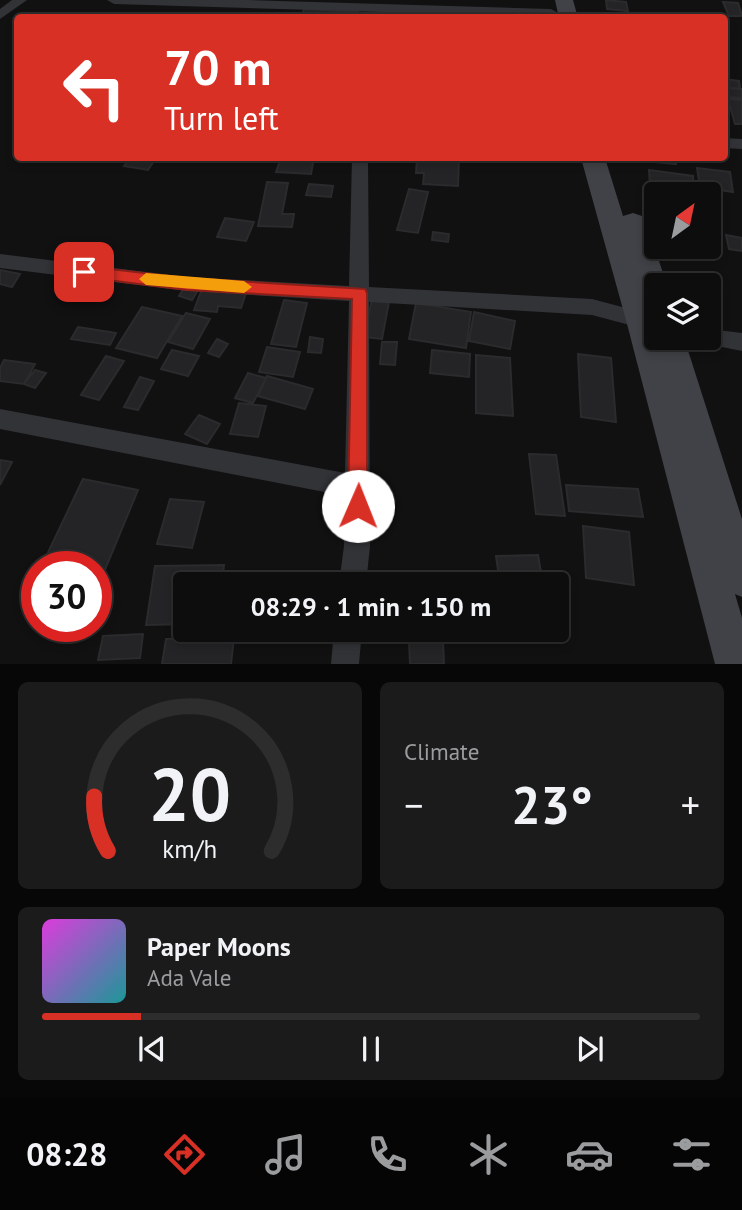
<!DOCTYPE html>
<html lang="en">
<head>
<meta charset="utf-8">
<style>
	:root { --surface:#0d0d0e; --page:#1b1b1c; --text:#f1f3f6; --muted:#9a9c9e; --line:#2d2d2e; --accent:#d93025 }
	body { margin:0; font-family:"PT Sans",sans-serif; background:var(--page); color:var(--text); height:100vh; display:flex; flex-direction:column; font-size:26px; white-space:nowrap }
	* { box-sizing:border-box; margin:0 }
	p { font-size:23px; color:var(--muted) }
	.icon { flex:none; width:38px; height:38px; fill:none; stroke:currentColor; stroke-width:2; stroke-linecap:round; stroke-linejoin:round }
	.map { position:relative; height:664px; overflow:hidden }
	.panel { display:flex; flex-direction:column; gap:18px; padding:18px; background:#070708; flex:1 }
	.panel>* { flex:none }
	.banner { position:absolute; left:14px; top:14px; width:714px; height:147px; border-radius:7px; box-shadow:0 4px 10px #0003,0 0 0 2px var(--line); background:#d93025; color:#fff; overflow:hidden }
	.needle { width:46px; rotate:33deg }
	.controls { position:absolute; left:644px; top:182px; display:grid; gap:14px }
	.controls a { display:grid; place-items:center; width:77px; height:77px; border-radius:7px; background:var(--surface); box-shadow:0 4px 10px #0003,0 0 0 2px var(--line); font-size:35px }
	.speed { position:absolute; left:21px; top:551px; display:flex; gap:14px; font-size:35px; font-weight:700; text-align:center }
	.speed>* { display:grid; place-content:center; width:91px; height:91px; border-radius:50%; background:var(--surface); box-shadow:0 4px 10px #0003,0 0 0 2px var(--line); line-height:1 }
	.speed .limit { border:10px solid #d22; background:#fff; color:#111 }
	.pin { position:absolute; display:grid; place-items:center; width:60px; height:60px; color:#fff; margin:-30px; border-radius:14px; box-shadow:0 4px 10px #0006 }
	.me { position:absolute; width:77px; margin:-38px; rotate:1deg; stroke-linejoin:round; filter:drop-shadow(0 0 5px #0008) }
	.turn { display:flex; align-items:center; gap:24px; height:147px; padding:0 35px; font-size:32px }
	.turn .icon { width:91px; height:91px; stroke-width:2.5 }
	.turn b { display:block; font-size:49px; line-height:60px }
	.big { font-size:52px; font-weight:700; line-height:1.1 }
	.panel .widget { flex:1; display:flex; flex-direction:column; justify-content:center; gap:10px; min-width:0; padding:0 24px; border-radius:10px; background:var(--page) }
	.panel .dial { align-items:center; gap:0 }
	.dial svg { height:182px; overflow:visible; fill:none; stroke:var(--line); stroke-width:7; stroke-linecap:round; text-anchor:middle }
	.dial text { fill:var(--text); stroke:none }
	.song { display:flex; align-items:center; gap:21px }
	.cover { width:84px; height:84px; border-radius:10px; background:linear-gradient(135deg,hsl(300 70% 55%),hsl(180 70% 35%)) }
	.played { height:7px; border-radius:4px; background:linear-gradient(90deg,var(--accent) 15%,var(--line) 15%) }
	.keys { display:flex; justify-content:space-around; direction:ltr }
	.heat { display:flex; justify-content:space-between; align-items:center; font-size:38px; direction:ltr }
	.panel .tiles { flex:1; display:grid; gap:18px; grid-template-columns:1fr 1fr }
	.widget:last-child { grid-column:span 2 }
	.trip { position:absolute; left:173px; top:572px; width:396px; height:70px; border-radius:7px; background:var(--surface); box-shadow:0 4px 10px #0003,0 0 0 2px var(--line); font-weight:700; line-height:70px; text-align:center }
	.dock { display:flex; height:112px; justify-content:space-around; align-items:center; background:#050506; color:var(--muted) }
	.dock .icon { width:49px; height:49px }
	.dock .active { color:var(--accent) }
	.dock b { font-size:32px; color:var(--text) }
	.map>svg:first-child { display:block }
</style>
</head>
<body>
<div class="map">
<svg width="742" height="664" viewBox="0 0 742 664">
	<rect width="100%" height="100%" fill="#111112"/>
	<path fill="#242426" stroke="#2b2b2e" stroke-width="2" d="M 606,0 L 626,2 L 628,11 L 607,9 Z
		M 723,2 L 738,3 L 742,16 L 729,16 Z
		M 304,9 L 358,12 L 356,18 L 302,16 Z
		M 724,79 L 739,81 L 740,89 L 724,87 Z
		M 724,88 L 742,89 L 742,98 L 725,97 Z
		M 728,99 L 742,100 L 742,124 L 735,124 Z
		M 130,158 L 134,158 L 154,161 L 148,170 L 124,166 Z
		M 281,158 L 314,158 L 311,174 L 276,172 Z
		M 417,158 L 459,158 L 458,186 L 423,184 L 424,173 L 416,173 Z
		M 637,158 L 688,158 L 688,159 L 675,158 L 676,164 L 637,160 Z
		M 697,168 L 730,172 L 733,192 L 700,187 Z
		M 649,170 L 693,176 L 694,191 L 650,185 Z
		M 267,182 L 288,183 L 282,214 L 294,214 L 292,227 L 258,226 Z
		M 309,184 L 333,186 L 331,197 L 306,195 Z
		M 409,189 L 428,192 L 418,233 L 397,230 Z
		M 225,218 L 254,222 L 246,241 L 217,237 Z
		M 433,232 L 449,234 L 448,242 L 432,240 Z
		M 726,235 L 742,238 L 742,251 L 729,249 Z
		M 0,270 L 20,274 L 12,287 L 0,284 Z
		M 190,279 L 203,282 L 192,300 L 179,296 Z
		M 202,289 L 246,293 L 241,308 L 218,306 L 217,312 L 194,310 Z
		M 374,289 L 391,291 L 382,339 L 364,337 Z
		M 284,300 L 307,303 L 296,347 L 271,344 Z
		M 416,303 L 471,312 L 466,348 L 409,339 Z
		M 142,307 L 182,316 L 157,358 L 116,348 Z
		M 474,312 L 515,321 L 510,349 L 469,341 Z
		M 186,313 L 210,319 L 193,349 L 168,342 Z
		M 78,327 L 116,333 L 110,345 L 71,339 Z
		M 310,337 L 323,339 L 321,353 L 308,352 Z
		M 217,339 L 228,344 L 219,357 L 208,353 Z
		M 382,342 L 397,342 L 395,365 L 380,364 Z
		M 267,347 L 300,352 L 293,377 L 259,372 Z
		M 172,350 L 199,356 L 188,376 L 161,369 Z
		M 432,350 L 470,354 L 469,377 L 430,373 Z
		M 578,354 L 611,358 L 616,422 L 581,417 Z
		M 476,355 L 510,358 L 513,416 L 476,413 Z
		M 106,356 L 124,361 L 99,400 L 81,395 Z
		M 4,360 L 35,364 L 24,384 L 0,381 L 0,368 Z
		M 35,370 L 46,373 L 35,388 L 24,384 Z
		M 248,373 L 266,378 L 253,403 L 235,398 Z
		M 267,376 L 313,389 L 305,409 L 258,396 Z
		M 140,377 L 154,381 L 138,410 L 124,407 Z
		M 239,403 L 266,406 L 258,437 L 230,434 Z
		M 199,415 L 220,424 L 207,444 L 185,434 Z
		M 529,454 L 556,455 L 565,516 L 536,514 Z
		M 0,460 L 12,462 L 0,485 Z
		M 83,479 L 138,490 L 102,577 L 96,576 L 96,567 L 42,565 Z
		M 566,485 L 638,489 L 643,517 L 569,511 Z
		M 170,499 L 204,502 L 192,548 L 157,544 Z
		M 583,526 L 629,532 L 634,585 L 586,578 Z
		M 538,555 L 543,584 L 500,584 L 496,556 Z
		M 224,565 L 222,584 L 186,584 L 186,624 L 146,625 L 155,566 Z
		M 143,634 L 140,658 L 98,660 L 103,636 Z
		M 234,638 L 231,664 L 162,664 L 166,639 Z
		M 409,640 L 443,641 L 444,664 L 410,664 Z"/>
	<g fill="none" stroke-linecap="round" stroke-linejoin="round">
		<path fill="#323337" fill-rule="evenodd" d="M 12,0 L 27,0 L 0,19 L 0,9 Z
			M 107,0 L 247,0 L 551,9 L 558,13 L 551,17 L 114,4 Z
			M 724,138 L 742,139 L 742,149 L 724,148 Z
			M 352,158 L 368,158 L 369,287 L 592,299 L 656,316 L 656,332 L 592,315 L 369,302 L 370,546 L 366,584 L 339,584 L 344,546 L 345,496 L 0,429 L 0,409 L 345,473 L 349,301 L 187,291 L 0,268 L 0,254 L 187,277 L 349,286 Z
			M 709,329 L 742,333 L 742,351 L 702,343 L 699,338 L 709,338 Z
			M 334,630 L 362,630 L 359,664 L 331,664 Z"/>
		<path fill="#404247" fill-rule="evenodd" d="M 555,0 L 573,0 L 578,18 L 559,18 Z
			M 581,158 L 605,158 L 623,216 L 633,213 L 642,216 L 646,222 L 667,285 L 656,285 L 656,306 L 651,304 L 656,322 L 656,338 L 684,338 L 742,519 L 742,597 L 735,594 L 742,618 L 742,664 L 715,664 L 626,320 Z"/>
	</g>
	<path fill="#d93025" stroke="#8d1f18" stroke-width="2" d="M 84,266 L 187,278 L 365,289 L 367,293 L 367,506 L 364,513 L 358,516 L 351,513 L 348,506 L 352,299 L 187,290 L 84,277 L 77,272 Z"/>
	<path fill="#f59e0b" d="M 146,273 L 244,281 L 252,287 L 244,293 L 146,285 L 139,279 Z"/>
</svg>
<div class="controls">
<a><svg class="needle" viewBox="-14 -14 28 28"><path d="M0-13l5 13h-10z" fill="#e53935"/><path d="M0 13l5-13h-10z" fill="#9a9c9e"/></svg></a>
<a><svg class="icon" aria-label="layers" viewBox="0 0 24 24"><path d="M12 4l9 5-9 5-9-5zM3 14l9 5 9-5"/></svg></a>
</div>
<div class="speed"><div class="limit">30</div></div>
<div class="pin" style="left:84px;top:272px;background:#d93025"><svg class="icon" aria-label="arrive" viewBox="0 0 24 24"><path d="M6 21V4h12l-3 4 3 4H6"/></svg></div>
<svg class="me" style="left:358px;top:506px" viewBox="-20 -20 40 40"><circle r="19" fill="#fff"/><path d="M0-13L10 11 0 6-10 11z" fill="#d93025"/></svg>
<div class="trip">08:29 · 1 min · 150 m</div>
<div class="banner">
<div class="turn"><svg class="icon" aria-label="left" viewBox="0 0 24 24"><path d="M17 20v-9H6M10 6l-5 5 5 5"/></svg><div><b>70 m</b>Turn left</div></div>
</div>
</div>
<section class="panel">
<div class="tiles">
<div class="widget dial"><svg viewBox="0 0 100 80">
<path d="M14 69A42 42 0 1 1 86 69"/>
<path d="M14 69A42 42 0 0 1 8 45" stroke="#d93025"/>
<text x="50" y="56" font-size="32" font-weight="700">20</text>
<text x="50" y="72" font-size="11">km/h</text>
</svg></div>
<div class="widget"><p>Climate</p>
<div class="heat"><a>−</a><b class="big">23°</b><a>+</a></div>
</div>
<div class="widget">
<div class="song"><i class="cover"></i><div><b>Paper Moons</b><p>Ada Vale</p></div></div>
<div class="played"></div>
<div class="keys"><svg class="icon" aria-label="previous" viewBox="0 0 24 24"><path d="M18 5L8 12l10 7zM5 5v14"/></svg><svg class="icon" aria-label="pause" viewBox="0 0 24 24"><path d="M8 5v14M16 5v14"/></svg><svg class="icon" aria-label="next" viewBox="0 0 24 24"><path d="M6 5l10 7-10 7zM19 5v14"/></svg></div>
</div>
</div>
</section>
<nav class="dock">
<b>08:28</b>
<svg class="icon active" aria-label="directions" viewBox="0 0 24 24"><path d="M12 3l9 9-9 9-9-9zM9 14v-3h6M13 9l2 2-2 2"/></svg>
<svg class="icon" aria-label="music" viewBox="0 0 24 24"><path d="M9 18V5l10-2v13"/><circle cx="6" cy="18" r="3"/><circle cx="16" cy="16" r="3"/></svg>
<svg class="icon" aria-label="phone" viewBox="0 0 24 24"><path d="M5 4h4l2 5-3 2q2 4 5 5l2-3 5 2v4C11 20 4 13 5 4z"/></svg>
<svg class="icon" aria-label="climate" viewBox="0 0 24 24"><path d="M12 3v18M4 7l16 10M4 17L20 7"/></svg>
<svg class="icon" aria-label="car" viewBox="0 0 24 24"><path d="M5 17H2v-5l4-1 3-4h7l3 4 3 1v5h-3M9 17h6M6 11h13"/><circle cx="7" cy="17" r="2"/><circle cx="17" cy="17" r="2"/></svg>
<svg class="icon" aria-label="filters" viewBox="0 0 24 24"><path d="M4 7h16M4 17h16"/><circle cx="9" cy="7" r="2"/><circle cx="15" cy="17" r="2"/></svg>
</nav>
</body>
</html>
